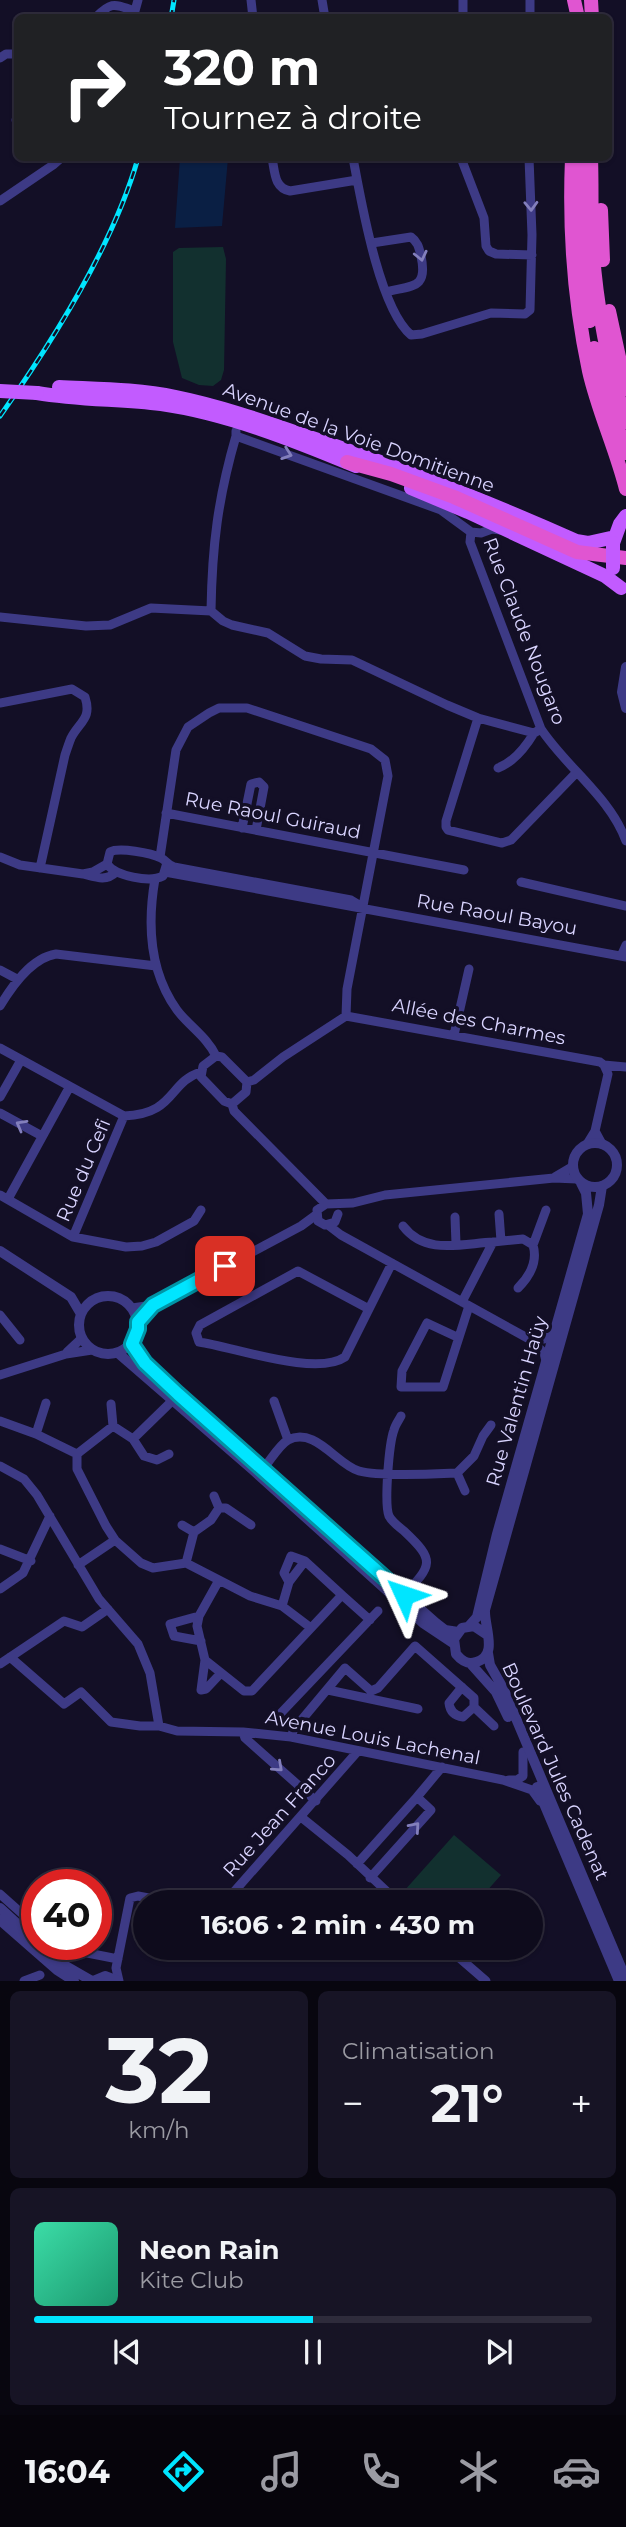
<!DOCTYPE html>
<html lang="fr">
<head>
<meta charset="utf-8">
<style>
	:root { --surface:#0e0b1c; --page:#171425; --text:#f1f3f6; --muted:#9b9ba3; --line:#2e2b3b; --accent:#00e5ff }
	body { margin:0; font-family:Montserrat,sans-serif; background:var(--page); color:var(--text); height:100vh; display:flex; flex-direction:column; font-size:26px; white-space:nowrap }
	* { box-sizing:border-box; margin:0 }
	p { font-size:23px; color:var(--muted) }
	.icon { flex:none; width:38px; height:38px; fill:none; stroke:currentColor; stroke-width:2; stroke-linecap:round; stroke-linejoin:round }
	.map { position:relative; height:1981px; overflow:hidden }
	.details { display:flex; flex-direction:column; gap:10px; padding:10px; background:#08060f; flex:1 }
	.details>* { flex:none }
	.guide { position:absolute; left:14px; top:14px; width:598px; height:147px; border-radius:10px; box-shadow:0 2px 5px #0004,0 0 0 2px var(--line); background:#202124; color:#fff; overflow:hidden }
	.speed { position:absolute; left:21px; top:1869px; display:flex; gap:14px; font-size:35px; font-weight:700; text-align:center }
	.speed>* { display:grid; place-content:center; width:91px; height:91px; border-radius:50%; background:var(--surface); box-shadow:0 2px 5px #0004,0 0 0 2px var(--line); line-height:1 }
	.speed .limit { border:10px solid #d22; background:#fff; color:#111 }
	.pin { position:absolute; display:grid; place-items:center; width:60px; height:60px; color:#fff; margin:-30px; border-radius:14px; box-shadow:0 4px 10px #0006 }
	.me { position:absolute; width:77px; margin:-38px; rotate:312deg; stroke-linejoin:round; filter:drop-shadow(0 0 5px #0008) }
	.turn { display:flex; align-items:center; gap:24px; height:147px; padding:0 35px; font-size:32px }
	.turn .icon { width:91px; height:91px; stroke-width:2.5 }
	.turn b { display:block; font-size:49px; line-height:60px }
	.big { font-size:52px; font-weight:700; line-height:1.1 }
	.details .widget { flex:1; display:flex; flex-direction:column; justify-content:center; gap:10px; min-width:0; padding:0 24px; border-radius:10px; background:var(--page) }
	.details .dial { align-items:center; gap:0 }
	.dial b { font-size:91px; line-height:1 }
	.song { display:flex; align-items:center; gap:21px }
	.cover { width:84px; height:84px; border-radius:10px; background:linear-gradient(135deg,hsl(160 70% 55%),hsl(160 70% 35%)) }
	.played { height:7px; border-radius:4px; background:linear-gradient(90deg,var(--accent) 50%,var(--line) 50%) }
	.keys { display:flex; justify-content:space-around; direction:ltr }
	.heat { display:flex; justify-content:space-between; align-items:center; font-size:38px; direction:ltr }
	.details .tiles { flex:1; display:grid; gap:10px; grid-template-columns:1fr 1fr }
	.widget:last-child { grid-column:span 2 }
	.trip { position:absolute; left:133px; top:1890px; width:410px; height:70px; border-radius:35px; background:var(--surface); box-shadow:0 2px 5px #0004,0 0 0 2px var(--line); font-weight:700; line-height:70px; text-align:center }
	.dock { display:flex; height:112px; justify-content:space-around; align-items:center; background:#06040b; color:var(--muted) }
	.dock .icon { width:49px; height:49px }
	.dock .on { color:var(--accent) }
	.dock b { font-size:32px; color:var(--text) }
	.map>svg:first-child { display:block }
</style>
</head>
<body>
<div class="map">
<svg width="626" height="1981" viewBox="0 0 626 1981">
	<rect width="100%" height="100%" fill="#130f26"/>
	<path fill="#12302f" d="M 223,247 L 226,259 L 224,370 L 221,380 L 213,386 L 199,385 L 182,378 L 173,342 L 173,252 L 179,248 Z
		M 454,1835 L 501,1875 L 477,1902 L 417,1902 L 404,1891 Z"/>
	<path fill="#0a1f44" d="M 180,158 L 228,158 L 222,226 L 175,228 Z"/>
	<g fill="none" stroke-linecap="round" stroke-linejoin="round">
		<path stroke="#3d3a85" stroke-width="9" d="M 251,0 L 253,18
			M 322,0 L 325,18
			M 95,18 C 112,1 114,4 135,11
			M 133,18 L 138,0
			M 463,18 L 463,0
			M 530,18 L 530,0
			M 0,58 L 6,54 L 18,54
			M 16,120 L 18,118
			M 272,158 C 275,172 274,188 290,191 L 357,180
			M 353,158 C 361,200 379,308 411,335 L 422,334 L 491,313 L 525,314 L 530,310 L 532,235 L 529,158
			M 461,158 L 484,218 L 486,246 L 489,251 L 496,254 L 532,255
			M 0,201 L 53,165 L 61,158
			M 372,243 L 411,237 C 418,242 419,248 421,256 C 428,289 413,285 386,292
			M 236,431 L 236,436 L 441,510 L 471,532 L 481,533 L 492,529 L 500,530
			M 236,436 C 218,498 212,546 211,611 L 223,621 L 232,625 L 268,633 L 305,656 L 321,659 L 352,660 L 447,705 L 478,718 L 534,733 L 541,729
			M 471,532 L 470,542 L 541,729 C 567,768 610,797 626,841
			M 0,617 L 86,626 L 110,625 L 151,608 L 211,611
			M 0,703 L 72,689 L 85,697 C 92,719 80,721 71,738 C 69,743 67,749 65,755 L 40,868
			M 478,718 L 446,821 L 446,827 L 448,830 L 502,843 L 511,840 L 576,773
			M 498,768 C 514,762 525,748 534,733
			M 166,813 L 464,870
			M 242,828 L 251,784 L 259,782 L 264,787 L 256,830
			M 0,857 L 20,865 L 83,874
			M 160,857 L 176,750 L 188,727 L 209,713 L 219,708 L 247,708 L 371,749 L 385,760 L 388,776 L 347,989 L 346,1016 L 283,1057 L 254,1080 L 247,1082
			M 107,864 L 110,852 C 119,847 151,853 161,858 C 167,861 166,864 174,867 L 351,900 L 361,906
			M 107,864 C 115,876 150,883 163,876 L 166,866
			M 107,864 L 93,872 L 83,874 C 95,877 106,882 116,872
			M 165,872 L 626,957
			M 155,879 C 147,925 149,971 177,1010 C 189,1026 207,1037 216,1056
			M 521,882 L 626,906
			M 621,956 L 626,945
			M 0,970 L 17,979
			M 0,1006 C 12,986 31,958 56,954 L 156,966
			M 346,1016 L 600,1062 L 604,1065 L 626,1067
			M 454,1035 L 469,969
			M 0,1048 L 124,1116 C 176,1114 168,1082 201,1072
			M 216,1056 L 222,1057 L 247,1082 L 246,1092 L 232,1104
			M 216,1056 L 203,1066 L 201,1077 L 224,1101 L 232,1104
			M 0,1097 L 21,1060
			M 232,1104 L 234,1111 L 326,1204
			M 0,1113 L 42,1136
			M 595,1131 L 602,1144
			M 587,1144 L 595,1131 L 608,1074 L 604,1065
			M 555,1177 L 572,1167
			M 0,1195 L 73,1237 L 126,1247 L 142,1246 L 156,1242 L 194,1221 L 201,1210
			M 8,1199 L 69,1088
			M 317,1210 L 326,1204 L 353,1203 L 385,1195 L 554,1178 L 577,1179
			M 317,1210 L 318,1221 L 325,1225 L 335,1222 L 338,1214
			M 499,1214 L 501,1241
			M 455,1217 L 456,1244
			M 328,1225 L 341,1235 L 531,1340
			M 403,1226 C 425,1255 460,1244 493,1242
			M 73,1237 L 124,1116
			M 533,1245 L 546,1210
			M 462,1302 L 493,1242 L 523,1239 L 533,1245 C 538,1262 529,1277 518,1288
			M 132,1308 L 153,1305
			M 369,1309 L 298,1271 L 200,1325 L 196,1333 L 199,1342 C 234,1347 316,1377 345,1357 L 392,1263
			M 0,1315 L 20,1340
			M 138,1322 L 153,1305 L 301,1226 L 316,1215
			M 457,1337 L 427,1323 L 402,1371 L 401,1387 L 443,1387 L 469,1306
			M 67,1352 L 82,1338
			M 546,1361 L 544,1353 L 531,1340 L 544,1339 L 554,1329
			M 0,1375 L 66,1354 L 92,1350
			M 274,1401 L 288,1440
			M 111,1404 L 113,1426
			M 401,1416 C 399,1420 395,1425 394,1430 C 389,1443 384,1504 389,1516 C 392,1522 399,1527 404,1531 C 436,1561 432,1565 404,1595
			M 0,1421 L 36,1434 L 77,1454 L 77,1469 L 106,1526 L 115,1540 L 141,1563 L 153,1568 L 186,1563 L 250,1596 L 282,1606 L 311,1628
			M 36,1434 L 46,1403
			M 133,1439 L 144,1456 L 157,1460 L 169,1454
			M 77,1454 L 113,1426 L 133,1439 L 173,1400
			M 0,1466 L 24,1479 L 37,1495 L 99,1599 L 138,1644 L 150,1673 L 159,1726
			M 263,1469 C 270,1461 279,1445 288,1440 C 315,1426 337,1465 359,1471 C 380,1477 433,1474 457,1473 L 474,1456 L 483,1436 L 491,1425
			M 457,1473 L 465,1491
			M 214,1496 L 219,1508
			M 182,1525 L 194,1532
			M 0,1549 L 31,1561
			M 186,1563 L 194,1532 L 211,1520 L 219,1508 L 226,1508 L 251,1525
			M 78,1565 L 115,1540
			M 218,1582 L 199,1616 L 197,1626 L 205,1660 L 244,1691 L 252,1691 L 342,1595 L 305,1561 L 291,1556 L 284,1573 L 289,1582
			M 0,1589 L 23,1573 L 50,1516
			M 342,1595 L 370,1620
			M 282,1606 L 289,1582 L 305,1561
			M 199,1616 L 170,1624 L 174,1636 L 201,1641
			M 10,1657 L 64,1704 L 81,1692 L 111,1722 L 140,1726 L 159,1726 L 177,1731 L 243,1732 L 291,1737 L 503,1780 L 532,1790 L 540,1801
			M 205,1660 L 201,1690 L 206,1689 L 221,1673
			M 0,1664 L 64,1621 L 82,1627 L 108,1609
			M 328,1690 L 418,1709
			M 474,1707 L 494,1726
			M 280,1714 L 378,1611
			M 243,1732 L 245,1738 L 316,1801
			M 291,1737 L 294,1729 L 345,1668 L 371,1691 L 378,1688 L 415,1646 L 474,1698 L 474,1707 L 463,1717 C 455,1716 450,1712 449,1703 L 462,1687
			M 509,1780 L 517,1780 L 523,1776 L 523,1752
			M 417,1797 L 442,1767
			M 301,1817 L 348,1855 L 398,1902
			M 357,1864 L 417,1797 L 431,1810 L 370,1878
			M 0,1894 L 37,1927
			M 225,1902 L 358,1751
			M 57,1944 L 62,1948 L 118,1959
			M 448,1948 L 486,1981
			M 24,1981 L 40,1975
			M 119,1981 L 116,1968 L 130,1898 L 138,1896 L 170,1902"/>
		<path stroke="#3d3a85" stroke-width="10" d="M 626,667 L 622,692 L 626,708
			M573 1165a22 22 0 1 1 44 0a22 22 0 1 1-44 0Z
			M 0,1251 L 71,1297 L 81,1314
			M79 1325a29 29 0 1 1 58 0a29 29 0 1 1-58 0Z
			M 132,1344 L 145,1363 L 178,1394 L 436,1623 L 445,1630 L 458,1632
			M 118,1353 L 253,1470 L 423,1623 L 453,1643
			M 469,1626 L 477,1617 L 497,1534 L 588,1214 L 586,1193 L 581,1183
			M 486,1634 L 474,1626 L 462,1628 L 454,1639 L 456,1654 C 461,1660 467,1665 476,1662 C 499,1656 484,1627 485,1610 L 599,1205 L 602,1186
			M 488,1653 L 490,1665 L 504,1690 L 626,1979
			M 470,1663 L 496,1692 L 508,1717
			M 537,1787 L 619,1981
			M 0,1908 L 37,1942
			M 0,1920 L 57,1970 L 74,1981
			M 50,1954 L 59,1962 L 92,1981
			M 93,1981 L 105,1976 L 118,1981"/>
		<path stroke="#c25bff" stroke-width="14" d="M 59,387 C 98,389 137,389 176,397 C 225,407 271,424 318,440 C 405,470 492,503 576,541 L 588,543 L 615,537
			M 37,393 C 78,400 120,399 161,404 C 226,413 296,441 356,466
			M 411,488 L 468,512 L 605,576 L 621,588
			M 613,543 L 620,524 L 626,516"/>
		<path stroke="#e055d1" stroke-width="14" d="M 574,0 L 578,18
			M 591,0 L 592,18
			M 572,158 C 569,229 574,301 589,371 C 598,411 616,449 626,489
			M 581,158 L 581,244 L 590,321
			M 591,158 C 592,184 591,211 592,238 C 595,301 607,361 626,422
			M 601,210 L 603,260
			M 609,311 L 626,389
			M 594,348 L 600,373 L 626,453
			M 347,462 L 391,474 L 454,497 L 577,552 L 626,558"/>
		<g stroke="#00e5ff" stroke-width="5">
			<path id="rail" d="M 171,18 L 174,0
				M 0,416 C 53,341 113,246 138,158"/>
		</g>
		<use href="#rail" stroke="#130f26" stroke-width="2.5" stroke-dasharray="8" stroke-linecap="butt"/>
		<path stroke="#c25bff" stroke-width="14" d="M 0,391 L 37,393
			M 613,543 L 613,568"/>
	</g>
	<defs><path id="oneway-chevron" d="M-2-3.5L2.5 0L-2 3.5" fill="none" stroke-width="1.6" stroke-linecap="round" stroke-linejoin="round" transform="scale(1.75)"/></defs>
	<g stroke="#837fbc">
		<use href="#oneway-chevron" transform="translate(531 206) rotate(88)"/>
		<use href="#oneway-chevron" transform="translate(421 256) rotate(77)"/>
		<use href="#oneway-chevron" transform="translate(287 454) rotate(19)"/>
		<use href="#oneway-chevron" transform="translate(21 1125) rotate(-151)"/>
		<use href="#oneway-chevron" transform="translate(278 1767) rotate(42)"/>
		<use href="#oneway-chevron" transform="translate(415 1827) rotate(-49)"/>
	</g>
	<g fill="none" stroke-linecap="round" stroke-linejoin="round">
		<g stroke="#0095a6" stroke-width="18">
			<path id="route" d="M 225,1266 L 153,1305 L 138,1322 L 138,1329 L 132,1344 L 145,1363 L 178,1394 L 404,1595"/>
		</g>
		<use href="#route" stroke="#00e5ff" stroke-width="12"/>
	</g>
	<g text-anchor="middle" stroke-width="7" stroke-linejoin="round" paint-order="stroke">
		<g font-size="19" fill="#d9d4ff" stroke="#130f26">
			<text transform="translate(359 437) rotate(20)" y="7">Avenue de la Voie Domitienne</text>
			<text transform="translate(525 631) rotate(69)" y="7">Rue Claude Nougaro</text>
			<text transform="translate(273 815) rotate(11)" y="7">Rue Raoul Guiraud</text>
			<text transform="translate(497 914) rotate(10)" y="7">Rue Raoul Bayou</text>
			<text transform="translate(479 1021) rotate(11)" y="7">Allée des Charmes</text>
			<text transform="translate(83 1170) rotate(-67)" y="7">Rue du Cefi</text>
			<text transform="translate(516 1401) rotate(-74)" y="7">Rue Valentin Haüy</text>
			<text transform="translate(373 1737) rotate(11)" y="7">Avenue Louis Lachenal</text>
			<text transform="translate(556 1771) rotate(66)" y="7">Boulevard Jules Cadenat</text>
			<text transform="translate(279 1815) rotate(-48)" y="7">Rue Jean Franco</text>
		</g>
	</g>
</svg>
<div class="speed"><div class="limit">40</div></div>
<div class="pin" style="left:225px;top:1266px;background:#d93025"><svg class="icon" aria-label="arrive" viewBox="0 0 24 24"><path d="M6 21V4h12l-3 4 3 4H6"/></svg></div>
<svg class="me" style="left:404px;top:1595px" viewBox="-20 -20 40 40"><path d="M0-17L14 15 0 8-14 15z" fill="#00e5ff" stroke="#fff" stroke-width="4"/></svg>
<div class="trip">16:06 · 2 min · 430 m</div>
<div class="guide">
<div class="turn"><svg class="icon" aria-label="right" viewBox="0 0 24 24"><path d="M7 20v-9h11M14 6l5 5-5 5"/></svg><div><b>320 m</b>Tournez à droite</div></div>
</div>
</div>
<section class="details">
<div class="tiles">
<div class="widget dial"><b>32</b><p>km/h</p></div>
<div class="widget"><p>Climatisation</p>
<div class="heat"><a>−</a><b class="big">21°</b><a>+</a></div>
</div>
<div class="widget">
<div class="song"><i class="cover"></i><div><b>Neon Rain</b><p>Kite Club</p></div></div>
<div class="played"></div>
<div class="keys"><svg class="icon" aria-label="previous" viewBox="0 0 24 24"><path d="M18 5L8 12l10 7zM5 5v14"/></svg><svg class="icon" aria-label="pause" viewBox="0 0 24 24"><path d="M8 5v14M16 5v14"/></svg><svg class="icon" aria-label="next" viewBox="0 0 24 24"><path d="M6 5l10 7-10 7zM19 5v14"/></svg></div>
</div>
</div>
</section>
<nav class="dock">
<b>16:04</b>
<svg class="icon on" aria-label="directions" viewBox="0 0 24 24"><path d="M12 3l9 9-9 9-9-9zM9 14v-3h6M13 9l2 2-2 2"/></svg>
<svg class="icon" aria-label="music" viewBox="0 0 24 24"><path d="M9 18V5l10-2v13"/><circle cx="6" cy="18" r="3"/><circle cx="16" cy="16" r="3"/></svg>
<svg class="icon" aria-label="phone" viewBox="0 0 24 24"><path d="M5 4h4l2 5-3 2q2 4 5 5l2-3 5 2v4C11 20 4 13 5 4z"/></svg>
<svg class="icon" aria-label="climate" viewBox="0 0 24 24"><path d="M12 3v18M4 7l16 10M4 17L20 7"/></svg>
<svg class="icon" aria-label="car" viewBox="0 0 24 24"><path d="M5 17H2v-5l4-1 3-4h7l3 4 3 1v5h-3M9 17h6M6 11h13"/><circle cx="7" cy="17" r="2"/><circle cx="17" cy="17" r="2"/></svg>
</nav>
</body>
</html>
